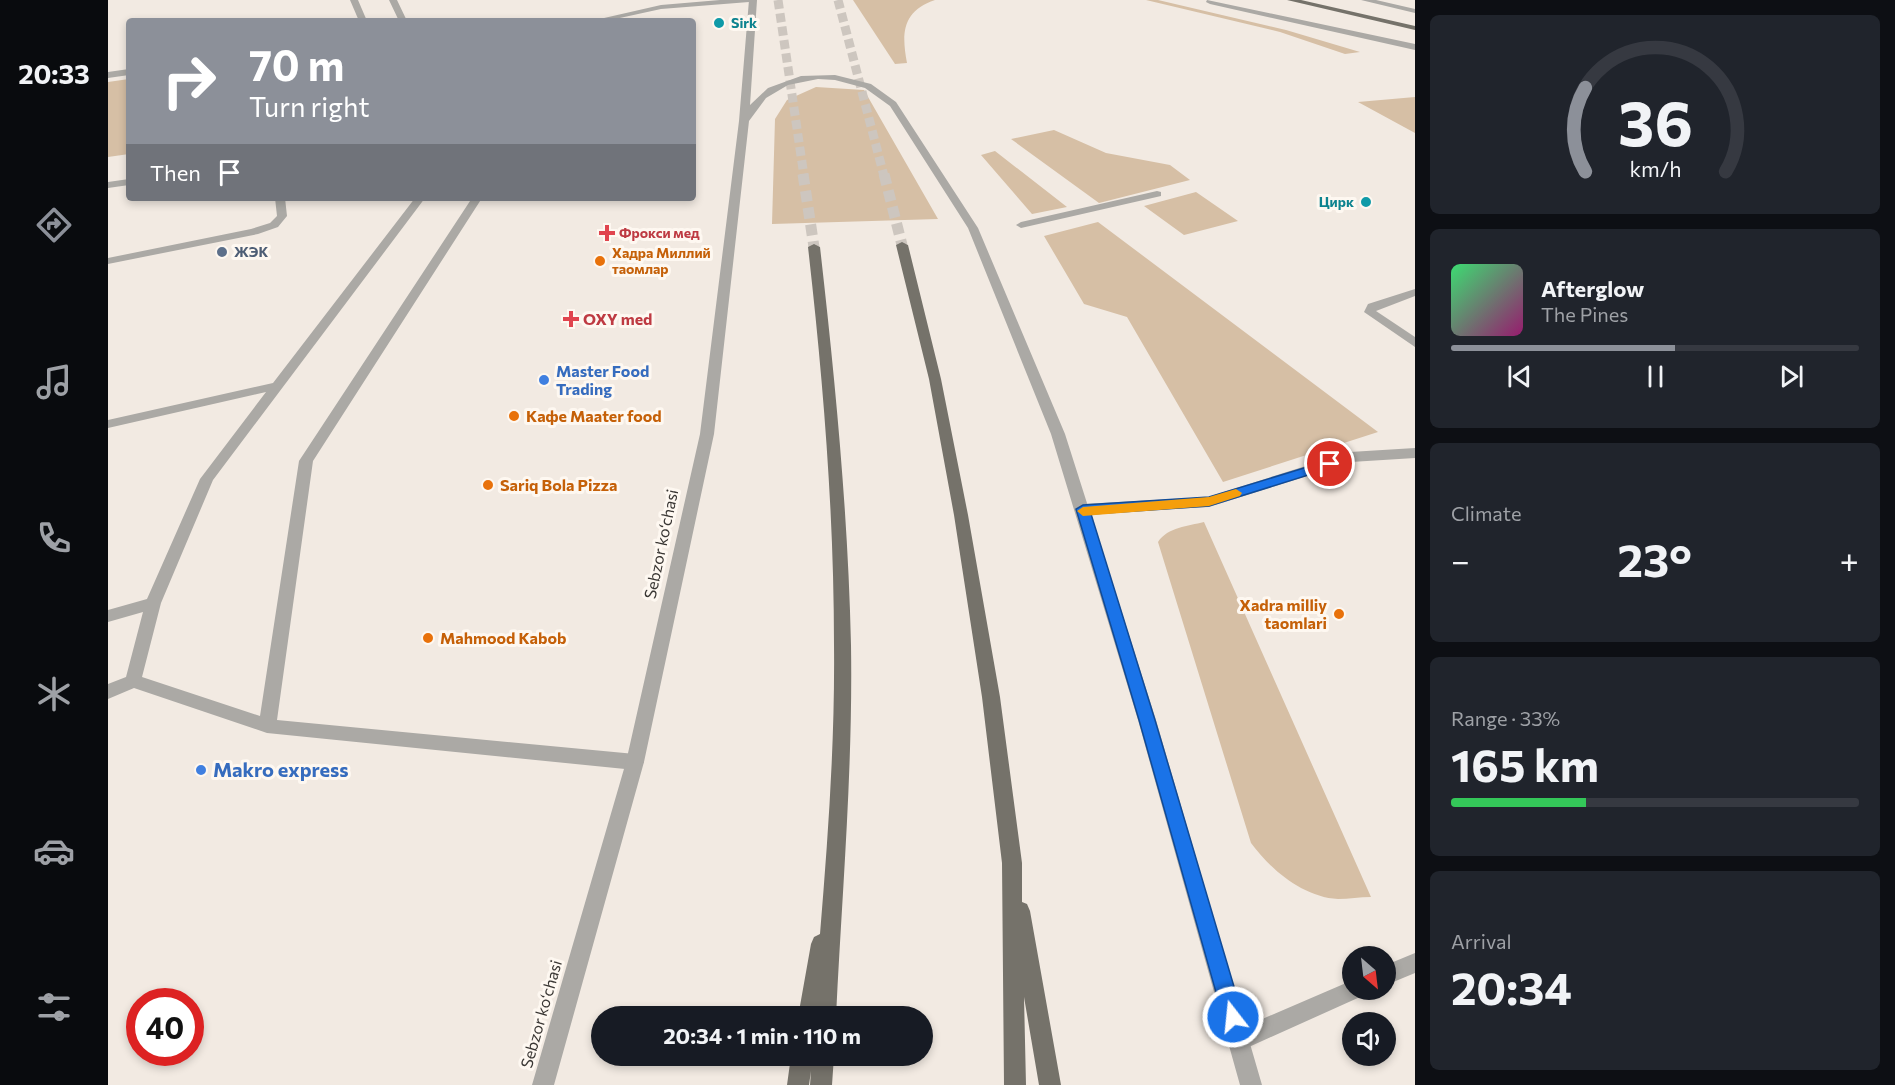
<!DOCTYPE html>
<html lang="en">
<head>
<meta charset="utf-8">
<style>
	:root { --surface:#171b24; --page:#20242c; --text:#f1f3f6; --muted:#9ea1a6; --line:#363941; --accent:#8c9099 }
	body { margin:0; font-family:Commissioner,sans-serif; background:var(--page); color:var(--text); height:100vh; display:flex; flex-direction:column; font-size:22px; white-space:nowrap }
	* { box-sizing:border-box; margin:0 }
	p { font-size:20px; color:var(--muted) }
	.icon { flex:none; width:33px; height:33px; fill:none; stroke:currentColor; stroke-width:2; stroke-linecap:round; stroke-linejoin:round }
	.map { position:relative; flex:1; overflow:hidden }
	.sheet { display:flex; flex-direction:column; gap:15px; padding:15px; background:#0d0f14; width:480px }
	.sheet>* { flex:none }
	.guide { position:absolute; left:18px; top:18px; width:570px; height:183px; border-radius:6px; box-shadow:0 3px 9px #0003; background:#8c9099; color:#fff; overflow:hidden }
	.needle { width:39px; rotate:152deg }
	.tools { position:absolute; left:1234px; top:946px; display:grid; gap:12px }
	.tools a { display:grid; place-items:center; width:54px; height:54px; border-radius:50%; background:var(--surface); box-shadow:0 3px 9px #0003; font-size:30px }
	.speed { position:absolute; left:18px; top:988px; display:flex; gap:12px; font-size:30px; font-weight:700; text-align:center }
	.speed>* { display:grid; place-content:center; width:78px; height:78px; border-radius:50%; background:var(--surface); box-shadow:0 3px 9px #0003; line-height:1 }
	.speed .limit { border:9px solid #d22; background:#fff; color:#111 }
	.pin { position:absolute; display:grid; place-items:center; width:51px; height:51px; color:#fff; margin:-26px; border:3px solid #fff; border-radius:50%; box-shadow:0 2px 6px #0007 }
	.me { position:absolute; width:66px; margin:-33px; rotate:344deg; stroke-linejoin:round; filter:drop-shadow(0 0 4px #0008) }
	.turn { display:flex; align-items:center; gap:21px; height:126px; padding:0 24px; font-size:27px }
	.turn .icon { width:78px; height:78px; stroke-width:2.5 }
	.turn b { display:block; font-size:42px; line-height:51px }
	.then { display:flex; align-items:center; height:57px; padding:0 24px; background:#0003; gap:12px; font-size:22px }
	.big { font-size:45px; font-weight:700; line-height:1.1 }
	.sheet .widget { flex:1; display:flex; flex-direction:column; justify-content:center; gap:9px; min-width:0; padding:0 21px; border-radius:9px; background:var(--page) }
	.sheet .dial { align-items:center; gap:0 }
	.dial svg { height:156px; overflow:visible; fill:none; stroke:var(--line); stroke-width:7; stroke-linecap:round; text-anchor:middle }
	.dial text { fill:var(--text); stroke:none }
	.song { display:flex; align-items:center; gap:18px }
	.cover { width:72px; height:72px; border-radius:9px; background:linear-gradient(135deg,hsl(140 70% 55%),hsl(320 70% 35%)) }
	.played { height:6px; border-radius:3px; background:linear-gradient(90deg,var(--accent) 55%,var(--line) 55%) }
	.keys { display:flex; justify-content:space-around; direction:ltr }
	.heat { display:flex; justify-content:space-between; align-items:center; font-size:33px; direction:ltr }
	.charge { height:9px; border-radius:4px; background:linear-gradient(90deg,#34c759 33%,var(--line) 0) }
	.trip { position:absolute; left:483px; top:1006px; width:342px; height:60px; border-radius:30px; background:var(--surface); box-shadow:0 3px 9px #0003; font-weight:700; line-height:60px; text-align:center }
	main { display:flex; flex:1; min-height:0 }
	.tab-bar { display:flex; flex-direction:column; width:108px; justify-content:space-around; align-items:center; background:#090b0e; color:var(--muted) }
	.tab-bar .icon { width:42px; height:42px }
	.tab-bar .selected { color:var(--accent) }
	.tab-bar b { font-size:27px; color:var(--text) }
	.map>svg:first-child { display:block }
</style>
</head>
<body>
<main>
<nav class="tab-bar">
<b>20:33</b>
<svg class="icon selected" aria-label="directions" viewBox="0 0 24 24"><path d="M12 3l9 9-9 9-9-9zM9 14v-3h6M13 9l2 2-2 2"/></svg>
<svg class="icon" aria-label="music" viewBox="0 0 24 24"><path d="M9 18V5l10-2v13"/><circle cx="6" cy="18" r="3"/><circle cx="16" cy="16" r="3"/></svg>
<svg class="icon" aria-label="phone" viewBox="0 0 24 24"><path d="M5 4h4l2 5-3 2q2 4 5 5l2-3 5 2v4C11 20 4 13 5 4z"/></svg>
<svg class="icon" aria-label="climate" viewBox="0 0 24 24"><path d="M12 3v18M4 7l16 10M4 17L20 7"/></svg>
<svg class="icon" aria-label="car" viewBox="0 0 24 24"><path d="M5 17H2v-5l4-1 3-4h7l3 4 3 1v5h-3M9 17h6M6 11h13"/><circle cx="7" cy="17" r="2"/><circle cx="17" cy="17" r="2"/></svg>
<svg class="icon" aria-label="filters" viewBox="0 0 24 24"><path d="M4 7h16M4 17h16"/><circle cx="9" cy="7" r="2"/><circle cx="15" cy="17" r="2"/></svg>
</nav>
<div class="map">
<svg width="1307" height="1085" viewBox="0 0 1307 1085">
	<rect width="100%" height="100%" fill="#f2eae2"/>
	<path fill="#d6bfa5" d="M 745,0 L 827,0 C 795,11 793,32 799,63 L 787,64 Z
		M 1038,0 L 1050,0 L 1178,30 L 1252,52 L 1237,54 L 1172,32 Z
		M 21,79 L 21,154 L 0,157 L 0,82 Z
		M 708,87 L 756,90 L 830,219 L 664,224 L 667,119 L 679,100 Z
		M 1307,97 L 1307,133 L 1250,102 Z
		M 946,130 L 998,153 L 1062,165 L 1082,180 L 991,203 L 903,139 Z
		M 887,151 L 959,207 L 924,214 L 873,155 Z
		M 1088,192 L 1130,221 L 1076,235 L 1036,206 Z
		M 990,222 L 1270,432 L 1115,482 L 1019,317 L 976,304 L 936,236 Z
		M 1096,522 L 1263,897 C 1252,897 1241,899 1230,899 C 1195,897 1163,870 1143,843 L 1050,542 C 1060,527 1080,526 1096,522 Z"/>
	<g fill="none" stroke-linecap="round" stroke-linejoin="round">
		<path stroke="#cdc6bf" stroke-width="9" stroke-dasharray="9 4.5" stroke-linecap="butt" d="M 670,0 L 696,176
			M 730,0 L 776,176"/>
		<path stroke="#cdc6bf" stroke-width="11" stroke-dasharray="11 6" stroke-linecap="butt" d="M 695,174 L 706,247
			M 776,174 L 794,245"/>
		<path fill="#aba9a5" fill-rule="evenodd" d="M 242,0 L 250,0 L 259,21 L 251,21 Z
			M 281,0 L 289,0 L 299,21 L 291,21 Z
			M 612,0 L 645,0 L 641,2 L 553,9 L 498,21 L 483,21 L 553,5 Z
			M 1099,0 L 1307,44 L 1307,50 L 1102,4 L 1098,2 Z
			M 21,69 L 21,75 L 0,78 L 0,72 Z
			M 21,179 L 21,185 L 0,188 L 0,182 Z
			M 1049,191 L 1053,192 L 1053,196 L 913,228 L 908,225 L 913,222 Z
			M 167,198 L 177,198 L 179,216 L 170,227 L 150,234 L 0,264 L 0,258 L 143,229 L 162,223 L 169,216 Z
			M 307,198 L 317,198 L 105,480 L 53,603 L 34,677 L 152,716 L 191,461 L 364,198 L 374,198 L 205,461 L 169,720 L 527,754 L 533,757 L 536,762 L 533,767 L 527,770 L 159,733 L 26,688 L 0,699 L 0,684 L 18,677 L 35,612 L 0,622 L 0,610 L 39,599 L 92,479 L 158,392 L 0,428 L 0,420 L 165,383 Z
			M 1307,289 L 1307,296 L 1268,311 L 1307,337 L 1307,347 L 1256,312 L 1260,304 Z
			M 1307,448 L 1307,458 L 1243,462 L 1101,507 L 975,514 L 968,509 L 975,504 L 1100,497 L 1242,452 Z
			M 1307,953 L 1307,973 L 1278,985 L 1278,965 Z
			M 1245,980 L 1245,990 L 1255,990 L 1252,997 L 1132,1051 L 1124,1048 L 1121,1040 L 1124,1032 Z"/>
		<path fill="#aba9a5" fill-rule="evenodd" d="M 1253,0 L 1268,0 L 1307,9 L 1307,13 Z"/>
		<path fill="#aba9a5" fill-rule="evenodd" d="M 641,0 L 649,0 L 642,105 L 660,88 L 693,76 L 727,75 L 763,84 L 788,102 L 870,228 L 957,434 L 1048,720 L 1154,1085 L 1132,1085 L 1030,720 L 943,434 L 860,228 L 782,106 L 757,88 L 727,80 L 710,79 L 680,85 L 658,98 L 641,121 L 606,434 L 536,762 L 446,1085 L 424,1085 L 518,762 L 592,434 L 631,121 Z"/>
		<path fill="#75726a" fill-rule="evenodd" d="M 1179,0 L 1193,0 L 1307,26 L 1307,30 Z
			M 794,242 L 800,245 L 833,379 L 860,515 L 892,697 L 914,863 L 914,902 L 919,904 L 922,911 L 953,1085 L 931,1085 L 916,997 L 918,1085 L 896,1085 L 894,863 L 874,697 L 846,515 L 821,379 L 788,245 Z
			M 706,244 L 712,247 C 727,379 740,512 743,645 C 745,769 734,893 728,1017 L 690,1017 L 703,944 L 706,937 L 712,934 C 720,838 727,741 726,645 C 726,512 715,379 700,247 Z
			M 683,1056 L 726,1056 L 724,1085 L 702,1085 L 703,1071 L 701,1085 L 679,1085 Z"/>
	</g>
	<path fill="#1a73e8" stroke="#114b97" stroke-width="1.5" d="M 1222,460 L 1226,461 L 1226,467 L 1101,506 L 983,514 L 1047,720 L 1135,1017 L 1132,1024 L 1125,1027 L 1118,1024 L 1115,1017 L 1031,720 L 968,509 L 975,505 L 1101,497 Z"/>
	<path fill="#f59e0b" d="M 1128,489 L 1134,493 L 1132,496 L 1101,506 L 975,516 L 969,511 L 975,507 L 1101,497 Z"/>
	<g fill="#0f9aa8" stroke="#fef8f1" stroke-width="2">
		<circle cx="611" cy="23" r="6"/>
		<circle cx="1258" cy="202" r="6"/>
	</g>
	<g fill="#e0444e" stroke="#fef8f1" stroke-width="2">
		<path d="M496 224h6v6h6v6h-6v6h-6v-6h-6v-6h6z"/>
		<path d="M460 310h6v6h6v6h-6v6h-6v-6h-6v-6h6z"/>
	</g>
	<circle fill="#5c6f8a" stroke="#fef8f1" stroke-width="2" cx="114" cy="252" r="6"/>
	<g fill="#e8710a" stroke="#fef8f1" stroke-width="2">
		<circle cx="492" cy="261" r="6"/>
		<circle cx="406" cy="416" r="6"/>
		<circle cx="380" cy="485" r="6"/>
		<circle cx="1231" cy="614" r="6"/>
		<circle cx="320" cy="638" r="6"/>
	</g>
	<g fill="#3f7fe0" stroke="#fef8f1" stroke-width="2">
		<circle cx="436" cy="380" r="6"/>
		<circle cx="93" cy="770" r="6"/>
	</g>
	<g text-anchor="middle" stroke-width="6" stroke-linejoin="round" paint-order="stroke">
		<g font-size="14" font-weight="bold" fill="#0d838f" stroke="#fef8f1" text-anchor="start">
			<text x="623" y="28">Sirk</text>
			<text x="1246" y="207" text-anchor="end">Цирк</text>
		</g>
		<g font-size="14" font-weight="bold" fill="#be3a42" stroke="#fef8f1" text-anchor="start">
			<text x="511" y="238">Фрокси мед</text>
		</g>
		<g font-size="14" font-weight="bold" fill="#4e5e75" stroke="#fef8f1" text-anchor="start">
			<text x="126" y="257">ЖЭК</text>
		</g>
		<g font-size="14" font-weight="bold" fill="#c56008" stroke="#fef8f1" text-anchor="start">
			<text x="504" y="258">Хадра Миллий<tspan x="504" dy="16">таомлар</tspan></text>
		</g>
		<g font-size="16" font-weight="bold" fill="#be3a42" stroke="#fef8f1" text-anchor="start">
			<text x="475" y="325">OXY med</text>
		</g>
		<g font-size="16" font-weight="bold" fill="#366cbe" stroke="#fef8f1" text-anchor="start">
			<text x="448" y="377">Master Food<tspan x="448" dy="18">Trading</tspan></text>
		</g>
		<g font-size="16" font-weight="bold" fill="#c56008" stroke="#fef8f1" text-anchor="start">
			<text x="418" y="422">Кафе Maater food</text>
			<text x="392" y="491">Sariq Bola Pizza</text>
			<text x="1219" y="611" text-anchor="end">Xadra milliy<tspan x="1219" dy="18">taomlari</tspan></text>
			<text x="332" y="644">Mahmood Kabob</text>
		</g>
		<g font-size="16" fill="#3a3734" stroke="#fef8f1">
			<text transform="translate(553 544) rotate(-78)" y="6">Sebzor ko‘chasi</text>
			<text transform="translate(433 1014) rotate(-74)" y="6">Sebzor ko‘chasi</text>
		</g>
		<g font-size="20" font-weight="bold" fill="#366cbe" stroke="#fef8f1" text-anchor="start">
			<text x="105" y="777">Makro express</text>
		</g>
	</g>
</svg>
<div class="tools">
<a><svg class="needle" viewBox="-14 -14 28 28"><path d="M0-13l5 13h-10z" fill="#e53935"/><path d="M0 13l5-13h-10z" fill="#9ea1a6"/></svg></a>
<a><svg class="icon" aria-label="sound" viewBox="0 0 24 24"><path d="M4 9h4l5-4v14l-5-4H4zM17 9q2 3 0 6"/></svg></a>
</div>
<div class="speed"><div class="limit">40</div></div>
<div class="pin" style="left:1222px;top:464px;background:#d93025"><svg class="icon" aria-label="arrive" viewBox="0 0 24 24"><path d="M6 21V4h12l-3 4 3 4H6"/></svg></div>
<svg class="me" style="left:1125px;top:1017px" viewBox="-20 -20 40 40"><circle r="17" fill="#1a73e8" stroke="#fff" stroke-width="3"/><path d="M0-11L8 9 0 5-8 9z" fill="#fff"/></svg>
<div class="trip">20:34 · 1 min · 110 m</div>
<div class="guide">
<div class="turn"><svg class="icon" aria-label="right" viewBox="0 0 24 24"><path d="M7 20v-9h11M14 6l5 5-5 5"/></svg><div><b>70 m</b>Turn right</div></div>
<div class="then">Then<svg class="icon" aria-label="arrive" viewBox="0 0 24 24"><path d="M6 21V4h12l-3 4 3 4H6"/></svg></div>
</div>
</div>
<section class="sheet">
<div class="widget dial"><svg viewBox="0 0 100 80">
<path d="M14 69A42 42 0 1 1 86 69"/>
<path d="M14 69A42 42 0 0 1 14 26" stroke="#8c9099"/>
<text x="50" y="56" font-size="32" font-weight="700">36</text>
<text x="50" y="72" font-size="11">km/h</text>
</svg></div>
<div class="widget">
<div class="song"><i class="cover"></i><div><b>Afterglow</b><p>The Pines</p></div></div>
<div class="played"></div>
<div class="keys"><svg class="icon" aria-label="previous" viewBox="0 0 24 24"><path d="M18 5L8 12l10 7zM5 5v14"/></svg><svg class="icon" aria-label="pause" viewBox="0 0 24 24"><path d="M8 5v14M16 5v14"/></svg><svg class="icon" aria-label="next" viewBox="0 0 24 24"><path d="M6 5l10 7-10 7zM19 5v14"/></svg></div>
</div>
<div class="widget"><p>Climate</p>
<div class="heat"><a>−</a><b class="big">23°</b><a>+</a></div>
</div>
<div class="widget"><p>Range · 33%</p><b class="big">165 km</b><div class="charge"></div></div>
<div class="widget"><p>Arrival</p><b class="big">20:34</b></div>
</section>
</main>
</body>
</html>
